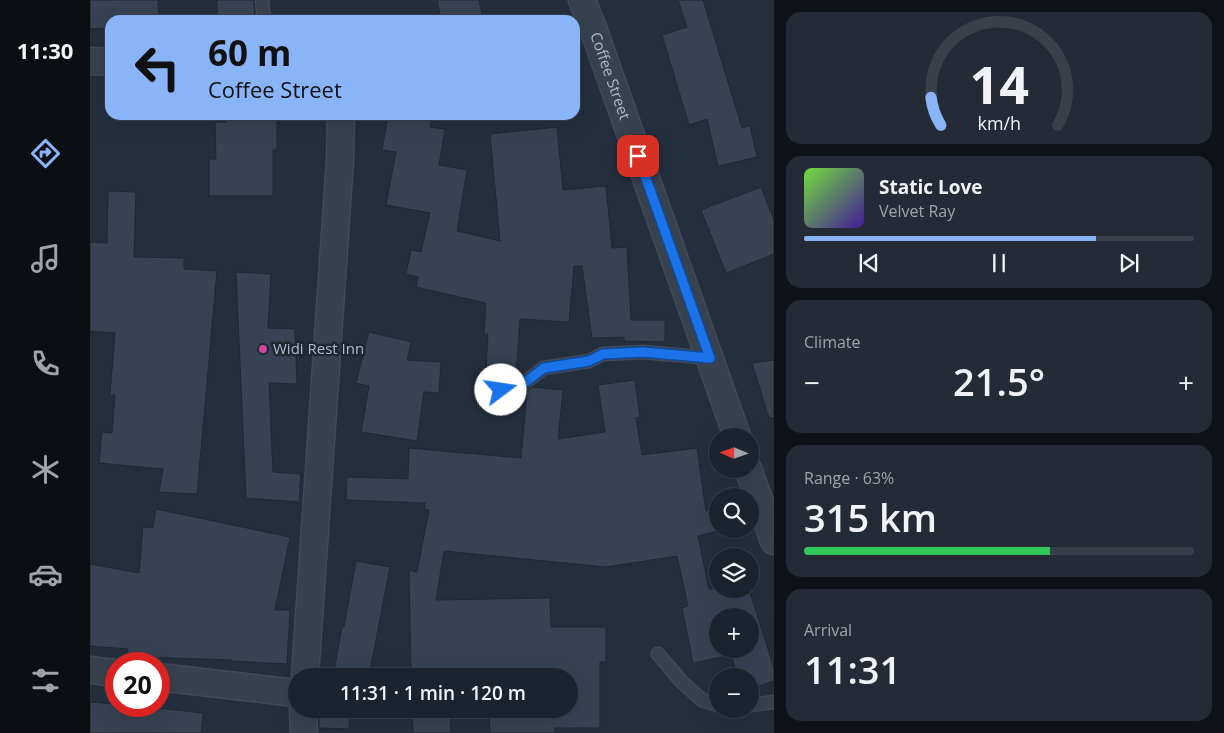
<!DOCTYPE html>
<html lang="en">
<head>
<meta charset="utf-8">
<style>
	:root { --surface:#1b232e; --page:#242b36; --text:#f1f3f6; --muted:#a0a4aa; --line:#39404a; --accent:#8ab4f8 }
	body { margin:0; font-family:"Open Sans",sans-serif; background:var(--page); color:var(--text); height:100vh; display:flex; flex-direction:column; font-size:19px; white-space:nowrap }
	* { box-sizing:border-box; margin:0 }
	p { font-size:16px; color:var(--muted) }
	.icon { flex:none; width:28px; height:28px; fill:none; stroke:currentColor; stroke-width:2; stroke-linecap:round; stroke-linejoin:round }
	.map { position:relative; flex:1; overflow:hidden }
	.details { display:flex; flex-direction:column; gap:12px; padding:12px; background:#0f1319; width:450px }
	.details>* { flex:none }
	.guide { position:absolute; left:15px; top:15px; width:475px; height:105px; border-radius:15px; box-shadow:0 5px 20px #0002,0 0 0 1px var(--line); background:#8ab4f8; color:#111; overflow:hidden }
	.needle { width:32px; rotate:272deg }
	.controls { position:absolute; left:619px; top:428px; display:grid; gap:10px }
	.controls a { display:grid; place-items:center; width:50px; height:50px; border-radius:50%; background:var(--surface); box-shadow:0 5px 20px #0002,0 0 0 1px var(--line); font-size:25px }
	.speed { position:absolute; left:15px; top:652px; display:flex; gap:10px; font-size:25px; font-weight:700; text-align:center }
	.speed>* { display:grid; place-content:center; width:65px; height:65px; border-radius:50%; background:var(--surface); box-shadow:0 5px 20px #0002,0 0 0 1px var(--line); line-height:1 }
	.speed .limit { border:8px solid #d22; background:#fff; color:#111 }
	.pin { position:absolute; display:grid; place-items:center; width:42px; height:42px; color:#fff; margin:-21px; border-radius:10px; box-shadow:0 2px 8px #0006 }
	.me { position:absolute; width:55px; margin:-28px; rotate:76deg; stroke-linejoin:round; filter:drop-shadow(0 0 4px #0008) }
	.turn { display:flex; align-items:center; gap:18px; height:105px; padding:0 20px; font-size:22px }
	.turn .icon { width:65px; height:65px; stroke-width:2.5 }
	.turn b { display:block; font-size:35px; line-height:42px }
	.big { font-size:38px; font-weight:600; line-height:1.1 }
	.details .widget { flex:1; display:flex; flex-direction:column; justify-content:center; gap:8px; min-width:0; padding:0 18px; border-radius:15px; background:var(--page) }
	.details .dial { align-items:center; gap:0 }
	.dial svg { height:130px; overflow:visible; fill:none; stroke:var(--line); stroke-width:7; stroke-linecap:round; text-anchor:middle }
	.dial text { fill:var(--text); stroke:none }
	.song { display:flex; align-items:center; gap:15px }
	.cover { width:60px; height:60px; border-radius:8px; background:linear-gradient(135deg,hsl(100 70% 55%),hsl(260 70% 35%)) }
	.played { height:5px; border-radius:2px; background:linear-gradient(90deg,var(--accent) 75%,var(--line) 75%) }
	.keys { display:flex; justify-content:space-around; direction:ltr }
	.heat { display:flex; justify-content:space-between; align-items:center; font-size:28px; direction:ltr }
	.charge { height:8px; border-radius:4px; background:linear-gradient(90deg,#34c759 63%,var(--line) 0) }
	.trip { position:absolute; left:198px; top:668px; width:290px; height:50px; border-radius:25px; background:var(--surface); box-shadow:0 5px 20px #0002,0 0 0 1px var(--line); font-weight:600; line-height:50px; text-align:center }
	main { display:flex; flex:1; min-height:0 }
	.tabs { display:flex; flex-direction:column; width:90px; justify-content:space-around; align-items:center; background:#0b0e12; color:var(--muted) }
	.tabs .icon { width:35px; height:35px }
	.tabs .active { color:var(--accent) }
	.tabs b { font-size:22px; color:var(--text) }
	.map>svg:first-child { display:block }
</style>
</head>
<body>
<main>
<nav class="tabs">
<b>11:30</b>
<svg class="icon active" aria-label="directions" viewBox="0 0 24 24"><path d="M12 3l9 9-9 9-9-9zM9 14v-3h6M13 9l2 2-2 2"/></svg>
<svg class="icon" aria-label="music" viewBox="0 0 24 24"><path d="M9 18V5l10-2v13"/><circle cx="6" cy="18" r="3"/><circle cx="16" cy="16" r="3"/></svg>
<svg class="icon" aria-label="phone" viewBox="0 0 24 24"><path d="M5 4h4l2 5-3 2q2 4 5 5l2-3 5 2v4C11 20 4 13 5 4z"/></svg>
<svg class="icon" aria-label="climate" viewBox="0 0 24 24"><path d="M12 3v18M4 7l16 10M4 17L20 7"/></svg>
<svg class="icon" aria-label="car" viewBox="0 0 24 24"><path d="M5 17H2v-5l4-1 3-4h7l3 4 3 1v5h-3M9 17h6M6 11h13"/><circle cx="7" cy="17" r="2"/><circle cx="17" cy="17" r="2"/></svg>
<svg class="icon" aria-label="filters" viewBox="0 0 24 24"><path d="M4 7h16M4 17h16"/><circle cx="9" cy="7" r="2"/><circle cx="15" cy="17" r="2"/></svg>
</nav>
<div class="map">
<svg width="684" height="733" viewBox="0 0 684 733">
	<rect width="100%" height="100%" fill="#242f3e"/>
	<path fill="#364354" stroke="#1f2835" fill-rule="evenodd" d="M 0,0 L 68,0 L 69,20 L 20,20 L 20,28 L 0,29 Z
		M 127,0 L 164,0 L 165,20 L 127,20 Z
		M 347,0 L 389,0 L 393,20 L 351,20 Z
		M 588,0 L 613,0 L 652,128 L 660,126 L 667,157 L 628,166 L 617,119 L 599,125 L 572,35 L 597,27 Z
		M 135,115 L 187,115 L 187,150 L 183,150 L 183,196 L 119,196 L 119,159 L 126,159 L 125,122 L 136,122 Z
		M 323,115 L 343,115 L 340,127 L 355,129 L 349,165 L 377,170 L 367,231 L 410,241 L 400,134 L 467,127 L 473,190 L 516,186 L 522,248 L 537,247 L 541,320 L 575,320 L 575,342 L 534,341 L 534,337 L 502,338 L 492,266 L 484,266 L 479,322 L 430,319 L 426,374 L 405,372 L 401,369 L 396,369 L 398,334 L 394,334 L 396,303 L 326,287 L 328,277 L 316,274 L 321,250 L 331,252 L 340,213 L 296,205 L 306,152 L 292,150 L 298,116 L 323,120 Z
		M 671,187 L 684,220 L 684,254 L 636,273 L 611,210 Z
		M 18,191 L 46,192 L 44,257 L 94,258 L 94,269 L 127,271 L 107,494 L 69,492 L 73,469 L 9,463 L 12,432 L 22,433 L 25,395 L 20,395 L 25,333 L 0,331 L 0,242 L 17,243 Z
		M 146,272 L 181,274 L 178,328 L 205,329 L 207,384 L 179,383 L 183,472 L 211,474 L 209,502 L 156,498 Z
		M 279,332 L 321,342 L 317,360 L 351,362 L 349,393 L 334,392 L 327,441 L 271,432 L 279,386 L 266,383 Z
		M 684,360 L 684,418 L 679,418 L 662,363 Z
		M 545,380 L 550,417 L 546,418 L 552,455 L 607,448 L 616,511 L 628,508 L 628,531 L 608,536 L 619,589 L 659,589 L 684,668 L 684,681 L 660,689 L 660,676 L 648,676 L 641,655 L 603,663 L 592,608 L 598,606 L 587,556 L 516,567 L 354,551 L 346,600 L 460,598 L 461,627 L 516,627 L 516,662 L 510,662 L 510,728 L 465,728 L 465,733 L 400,733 L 399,709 L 479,709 L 479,676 L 321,676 L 319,570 L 327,572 L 339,510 L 335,510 L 335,503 L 256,500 L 257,477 L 318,479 L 319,448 L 431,458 L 437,391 L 442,387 L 473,390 L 468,439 L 515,432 L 508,385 ZM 628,616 L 660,616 L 660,649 L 628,649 Z
		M 66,509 L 200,537 L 185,610 L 200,610 L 197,664 L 142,661 L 142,660 L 55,657 L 54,659 L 36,655 L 38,649 L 0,646 L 0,564 L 49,573 L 53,527 L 63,528 Z
		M 266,561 L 300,567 L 279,676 L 243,676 L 252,627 L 254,627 Z
		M 0,702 L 26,704 L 26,706 L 47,706 L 113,713 L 111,733 L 0,733 Z
		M 229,709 L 260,709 L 259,729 L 229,728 Z
		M 322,709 L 360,709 L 361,733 L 323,733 Z"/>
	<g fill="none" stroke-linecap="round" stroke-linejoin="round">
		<g stroke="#414a57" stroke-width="15">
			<path id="lane" d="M 172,0 L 174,20
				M 398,377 L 411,390 L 421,393 L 454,368 L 499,361 L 513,354 L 553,352 L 620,358
				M 568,654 L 592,682 L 612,700 L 628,705
				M 660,705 L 684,702"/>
		</g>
		<g stroke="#414a57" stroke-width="29">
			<g id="street">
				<path id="s1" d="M 492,0 L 503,28 L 647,436"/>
				<path d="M 0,61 L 20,62"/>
				<path d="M 658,469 L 684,541"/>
				<path d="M 0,670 L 26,673"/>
				<path d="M 215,676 L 250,160 L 251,115"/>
				<path d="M 69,677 L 206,693"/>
				<path d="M 213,709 L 214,733"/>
			</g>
		</g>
		<use href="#lane" stroke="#38414e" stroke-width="12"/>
		<use href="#street" stroke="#38414e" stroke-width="26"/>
	</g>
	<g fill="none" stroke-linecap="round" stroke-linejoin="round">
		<g stroke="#114b97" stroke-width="12">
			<path id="route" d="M 411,390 L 421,393 L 454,368 L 499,361 L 513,354 L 553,352 L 620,358 L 548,156"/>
		</g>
		<use href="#route" stroke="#1a73e8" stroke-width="9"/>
	</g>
	<circle fill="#d1479c" stroke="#1d2633" stroke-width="2" cx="173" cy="349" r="5"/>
	<g text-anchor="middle" stroke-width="5" stroke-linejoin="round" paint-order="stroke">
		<g font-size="15" fill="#b4bcc9" stroke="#1d2633">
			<text dy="5" stroke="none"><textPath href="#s1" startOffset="81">Coffee Street</textPath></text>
		</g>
		<g font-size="15" fill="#b4bcc9" stroke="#1d2633" text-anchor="start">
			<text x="183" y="354">Widi Rest Inn</text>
		</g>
	</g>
</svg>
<div class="controls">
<a><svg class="needle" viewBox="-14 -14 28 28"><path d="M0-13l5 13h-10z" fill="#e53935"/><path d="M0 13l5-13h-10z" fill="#a0a4aa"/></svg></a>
<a><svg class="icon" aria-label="search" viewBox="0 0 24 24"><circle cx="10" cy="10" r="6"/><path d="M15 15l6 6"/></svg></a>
<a><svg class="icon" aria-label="layers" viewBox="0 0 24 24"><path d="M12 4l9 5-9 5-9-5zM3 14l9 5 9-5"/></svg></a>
<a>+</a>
<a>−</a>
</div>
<div class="speed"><div class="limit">20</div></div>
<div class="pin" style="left:548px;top:156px;background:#d93025"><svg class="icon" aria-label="arrive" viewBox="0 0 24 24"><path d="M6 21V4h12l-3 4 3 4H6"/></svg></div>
<svg class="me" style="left:411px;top:390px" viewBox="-20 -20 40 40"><circle r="19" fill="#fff"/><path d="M0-13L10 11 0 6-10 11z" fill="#1a73e8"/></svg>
<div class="trip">11:31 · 1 min · 120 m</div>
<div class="guide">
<div class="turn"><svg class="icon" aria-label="left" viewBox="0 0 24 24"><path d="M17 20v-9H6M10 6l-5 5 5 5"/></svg><div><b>60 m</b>Coffee Street</div></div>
</div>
</div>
<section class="details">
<div class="widget dial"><svg viewBox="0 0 100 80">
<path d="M14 69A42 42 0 1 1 86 69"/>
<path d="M14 69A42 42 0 0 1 8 52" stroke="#8ab4f8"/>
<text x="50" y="56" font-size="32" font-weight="700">14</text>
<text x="50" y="72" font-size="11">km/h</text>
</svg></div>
<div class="widget">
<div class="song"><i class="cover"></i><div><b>Static Love</b><p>Velvet Ray</p></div></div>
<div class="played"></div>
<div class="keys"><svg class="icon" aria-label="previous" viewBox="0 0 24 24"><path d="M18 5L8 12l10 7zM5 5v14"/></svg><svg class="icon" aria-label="pause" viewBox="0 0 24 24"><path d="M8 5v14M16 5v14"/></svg><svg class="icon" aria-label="next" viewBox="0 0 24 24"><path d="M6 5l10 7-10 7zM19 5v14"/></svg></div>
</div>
<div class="widget"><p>Climate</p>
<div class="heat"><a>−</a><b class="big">21.5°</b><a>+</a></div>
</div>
<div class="widget"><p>Range · 63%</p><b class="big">315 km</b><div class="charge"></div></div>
<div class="widget"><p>Arrival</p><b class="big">11:31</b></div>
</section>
</main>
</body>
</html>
